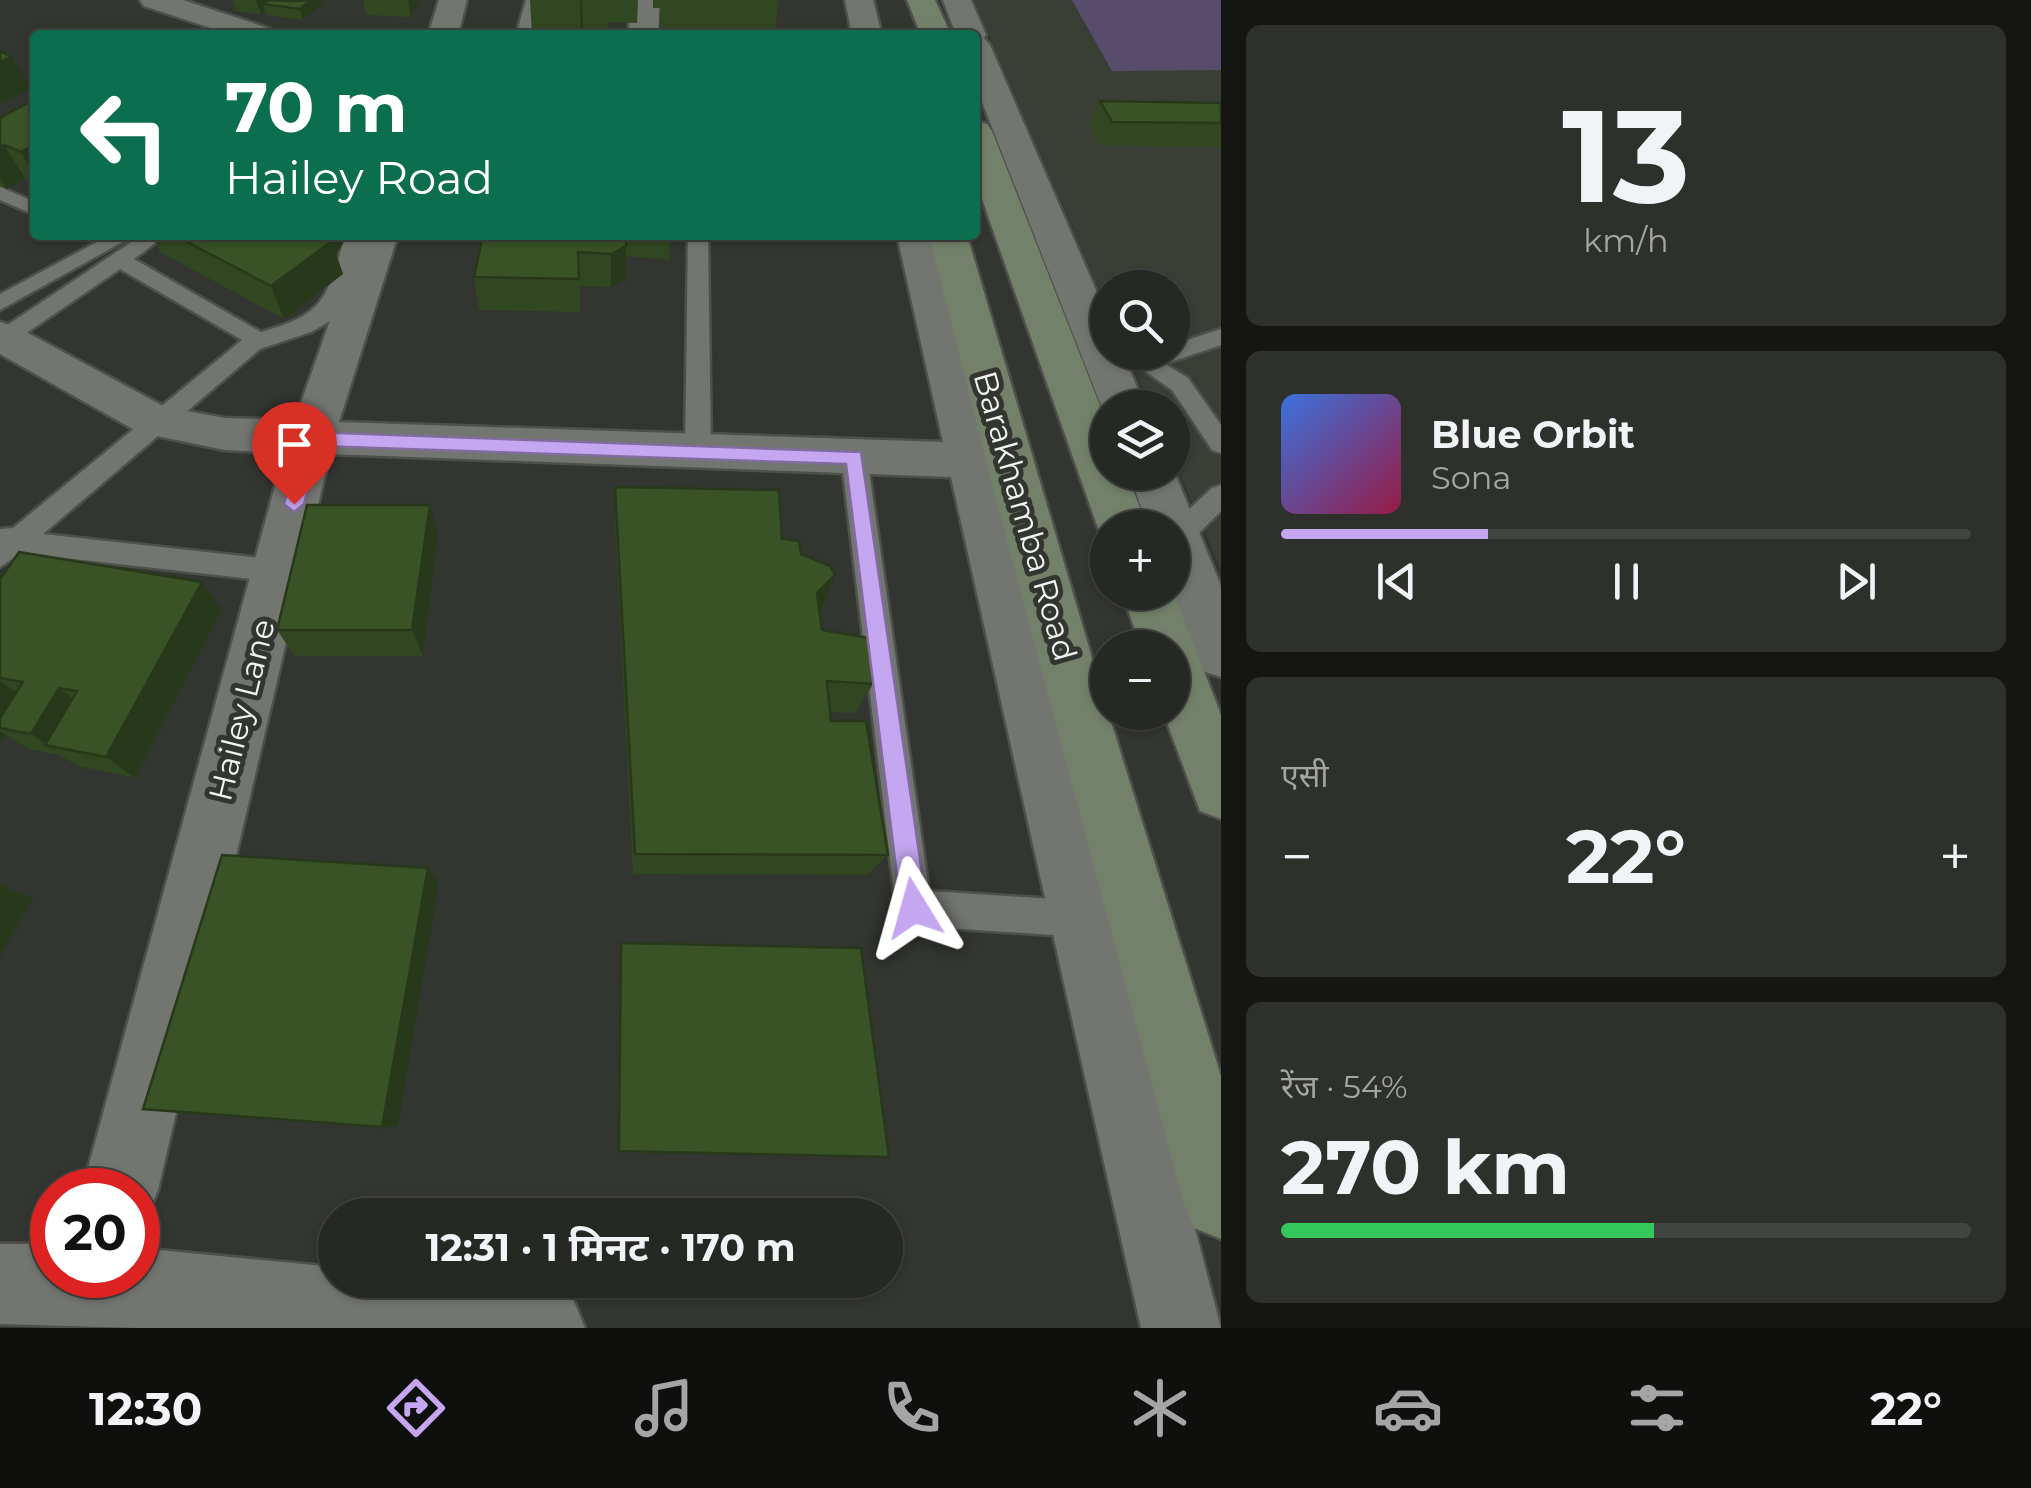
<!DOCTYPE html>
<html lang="hi">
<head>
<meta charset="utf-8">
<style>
	:root { --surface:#262824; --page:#2e302c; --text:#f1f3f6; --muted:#a4a6a6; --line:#424441; --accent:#c5a7f1 }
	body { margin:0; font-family:Montserrat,"Noto Sans Devanagari",sans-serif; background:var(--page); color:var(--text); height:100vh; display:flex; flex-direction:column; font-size:38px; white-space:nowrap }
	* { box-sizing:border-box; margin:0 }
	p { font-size:32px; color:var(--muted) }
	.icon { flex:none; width:55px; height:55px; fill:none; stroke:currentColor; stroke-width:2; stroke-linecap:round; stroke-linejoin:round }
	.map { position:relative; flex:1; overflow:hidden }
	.sheet { display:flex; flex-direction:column; gap:25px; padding:25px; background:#151614; width:810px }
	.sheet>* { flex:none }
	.top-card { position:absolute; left:30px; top:30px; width:950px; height:210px; border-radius:10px; box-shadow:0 2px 8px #0004,0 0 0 2px var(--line); background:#0b6e4f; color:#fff; overflow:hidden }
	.controls { position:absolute; left:1090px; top:270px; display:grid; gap:20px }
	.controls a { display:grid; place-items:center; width:100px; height:100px; border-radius:50%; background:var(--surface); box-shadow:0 2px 8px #0004,0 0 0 2px var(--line); font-size:50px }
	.speed { position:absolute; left:30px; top:1168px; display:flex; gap:20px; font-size:50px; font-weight:700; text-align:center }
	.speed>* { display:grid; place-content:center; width:130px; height:130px; border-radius:50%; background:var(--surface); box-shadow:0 2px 8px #0004,0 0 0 2px var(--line); line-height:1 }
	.speed .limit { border:15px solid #d22; background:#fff; color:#111 }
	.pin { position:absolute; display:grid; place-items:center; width:85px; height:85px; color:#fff; margin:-102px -42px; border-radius:50% 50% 50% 0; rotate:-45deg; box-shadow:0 0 10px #0007 }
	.pin .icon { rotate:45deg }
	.me { position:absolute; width:110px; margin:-55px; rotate:352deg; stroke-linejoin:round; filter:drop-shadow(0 0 8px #0008) }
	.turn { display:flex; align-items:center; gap:35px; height:210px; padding:0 30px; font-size:45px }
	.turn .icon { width:130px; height:130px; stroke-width:2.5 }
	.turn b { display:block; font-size:70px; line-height:85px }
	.big { font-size:75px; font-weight:700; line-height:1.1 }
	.sheet .widget { flex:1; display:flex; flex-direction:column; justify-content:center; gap:15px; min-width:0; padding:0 35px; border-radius:15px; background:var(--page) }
	.sheet .dial { align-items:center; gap:0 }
	.dial b { font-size:130px; line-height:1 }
	.song { display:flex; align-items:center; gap:30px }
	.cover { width:120px; height:120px; border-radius:15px; background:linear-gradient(135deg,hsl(220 70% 55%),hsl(340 70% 35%)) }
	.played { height:10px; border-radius:5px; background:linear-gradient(90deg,var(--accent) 30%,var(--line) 30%) }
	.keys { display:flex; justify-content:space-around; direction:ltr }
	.heat { display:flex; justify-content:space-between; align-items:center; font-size:55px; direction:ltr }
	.charge { height:15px; border-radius:8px; background:linear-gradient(90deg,#34c759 54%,var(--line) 0) }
	.trip { position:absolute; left:318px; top:1198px; width:585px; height:100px; border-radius:50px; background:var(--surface); box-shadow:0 2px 8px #0004,0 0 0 2px var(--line); font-weight:700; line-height:100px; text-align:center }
	.tab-bar { display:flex; height:160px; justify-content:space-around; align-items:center; background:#0f100e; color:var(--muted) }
	.tab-bar .icon { width:70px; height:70px }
	.tab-bar .active { color:var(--accent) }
	.tab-bar b { font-size:45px; color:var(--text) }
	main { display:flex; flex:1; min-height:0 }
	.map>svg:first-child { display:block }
</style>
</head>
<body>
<main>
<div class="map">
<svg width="1221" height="1328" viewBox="0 0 1221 1328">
	<rect width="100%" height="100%" fill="#323530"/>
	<path fill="#393f35" d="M 974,0 L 1221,0 L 1221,570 L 1173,458 L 1172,408 L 1151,407 L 1127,353 L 1172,352 L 1172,288 L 1108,288 L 1107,308 Z"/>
	<path fill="#584c6b" d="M 1072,0 L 1221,0 L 1221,70 L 1112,71 Z"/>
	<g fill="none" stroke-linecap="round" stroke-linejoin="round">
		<g stroke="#4e504c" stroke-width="5">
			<path id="lane" d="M 0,187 L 35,202 L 35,215 L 0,200 Z
				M 110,235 L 135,235 L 0,310 L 0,294 Z
				M 142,235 L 166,235 L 134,259 L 261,332 C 330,313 325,296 346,235 L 366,235 L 353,288 L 330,321 L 311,332 L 260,349 L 43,534 L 278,560 L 288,563 L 292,571 L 288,579 L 278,582 L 21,553 L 0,567 L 0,529 L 13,528 L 242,340 L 120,269 L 12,343 L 0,344 L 0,330 Z
				M 688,235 L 708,235 L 711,452 L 707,459 L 689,459 L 685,452 Z
				M 1221,329 L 1221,345 L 1165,364 L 1188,378 L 1221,425 L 1221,453 L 1212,450 L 1172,390 L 1118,352 L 1172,352 L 1172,345 Z
				M 854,448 L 863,450 L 867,457 L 929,891 L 1084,901 L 1097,906 L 1102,919 L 1097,932 L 1084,937 L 914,926 L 901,921 L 896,908 L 841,457 L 845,450 Z
				M 1221,485 L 1221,511 L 1188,544 L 1172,545 L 1172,528 L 1169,528 L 1212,488 Z"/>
		</g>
		<g stroke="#4e504c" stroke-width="5">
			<path id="street" d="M 140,0 L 183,0 L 271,29 L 276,35 L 232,35 L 144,6 Z
				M 439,0 L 467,0 L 458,35 L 428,35 Z
				M 526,0 L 554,0 L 546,35 L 516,35 Z
				M 632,0 L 660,0 L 658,35 L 628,35 Z
				M 845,0 L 873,0 L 882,35 L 852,35 Z
				M 943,0 L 971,0 L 986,35 L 984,38 L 990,45 L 1108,318 L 1108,352 L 1122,352 L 1146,408 L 1108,408 L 1108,418 L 1102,408 L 975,84 L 975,35 L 956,35 Z
				M 360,235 L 398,235 L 339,422 L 943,442 L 897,235 L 935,235 L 990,444 L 1025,450 L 1031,462 L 1025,474 L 999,479 L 1221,1328 L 1141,1328 L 951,477 L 330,454 L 158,1190 L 147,1217 L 138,1221 L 138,1190 L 82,1190 L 284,453 L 225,450 L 138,432 L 0,354 L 0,322 L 15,326 L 165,407 L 225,418 L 295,420 Z
				M 1172,466 L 1221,586 L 1221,677 L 1202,671 L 1172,592 L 1172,528 L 1148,528 L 1129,472 L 1172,472 Z
				M 0,1244 L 52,1244 L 52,1275 L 138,1275 L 138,1248 L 335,1267 L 335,1280 C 412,1280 501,1269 573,1299 L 585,1328 L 137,1328 L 0,1324 Z"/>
		</g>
		<g stroke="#4e504c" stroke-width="5">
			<path id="secondary" d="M 907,0 L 935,0 L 951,35 L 921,35 Z
				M 975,121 L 987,124 L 992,131 L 1108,426 L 1108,472 L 1126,472 L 1148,528 L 1108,528 L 1108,542 L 1098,528 L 975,179 Z
				M 929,235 L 967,235 L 1108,712 L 1221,1076 L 1221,1239 L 1194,1228 L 1183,1201 L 986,462 Z
				M 1172,589 L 1221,715 L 1221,819 L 1200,811 L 1163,712 L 1172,712 L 1172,648 L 1141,648 L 1122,592 L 1172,592 Z"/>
		</g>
		<use href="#lane" fill="#727570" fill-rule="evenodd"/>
		<use href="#street" fill="#727570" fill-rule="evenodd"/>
		<use href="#secondary" fill="#73816a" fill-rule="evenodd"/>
	</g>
	<path fill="#314721" d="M 233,0 L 322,0 L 323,3 L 303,20 L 267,15 L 265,10 L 261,14 L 237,11 Z
		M 363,0 L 419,0 L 411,17 L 366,15 Z
		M 530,0 L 638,0 L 637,23 L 609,22 L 608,35 L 532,35 Z
		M 653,0 L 778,0 L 779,1 L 774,35 L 659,35 L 660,8 L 653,8 Z
		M 35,99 L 35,183 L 25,178 L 7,189 L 0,186 L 0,118 Z
		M 1100,101 L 1221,103 L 1221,147 L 1100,145 L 1089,124 Z
		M 152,235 L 348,235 L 336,254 L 343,274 L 284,319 L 160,252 Z
		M 483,235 L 671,235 L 669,260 L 626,256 L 626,279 L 611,287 L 580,286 L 580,312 L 479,310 L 474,277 Z
		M 615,487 L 782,539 L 801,554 L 821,610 L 822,630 L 873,684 L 855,713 L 830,712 L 831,721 L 888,855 L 867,875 L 633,874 L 615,524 Z
		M 438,534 L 423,656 L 295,656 L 277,630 Z
		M 0,579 L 222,609 L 135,778 L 78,766 L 62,756 L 29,749 L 6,735 L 0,744 Z"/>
	<path fill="#28391b" d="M 256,0 L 276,0 L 263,4 L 265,10 L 261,14 Z
		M 310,0 L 322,0 L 323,3 L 303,20 L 300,9 Z
		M 408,0 L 419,0 L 411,17 Z
		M 580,0 L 582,0 L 583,35 L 581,35 Z
		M 12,57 L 31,89 L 0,104 L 0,62 Z
		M 35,144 L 35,176 L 21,152 Z
		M 4,145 L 25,178 L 7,189 L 0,178 L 0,148 Z
		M 318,235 L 348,235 L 336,254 L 343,274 L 284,319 L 271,286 Z
		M 626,246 L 626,279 L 611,287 L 611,254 Z
		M 430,505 L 438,534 L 423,656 L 412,630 Z
		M 835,575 L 821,610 L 804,627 L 817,593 Z
		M 202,582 L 222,609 L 135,778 L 106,757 Z
		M 0,681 L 28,700 L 0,728 Z
		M 59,688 L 89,711 L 47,745 L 31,734 Z
		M 0,731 L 6,735 L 0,744 Z
		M 428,868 L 439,884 L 398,1127 L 382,1127 Z
		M 0,885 L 33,898 L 0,957 Z"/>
	<path fill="#395226" stroke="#28391b" stroke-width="2.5" d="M 268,0 L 294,1 L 310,0 L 300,9 L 263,4 Z
		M 0,51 L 12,57 L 0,62 Z
		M 35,99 L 35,144 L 21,152 L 4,145 L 0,148 L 0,118 Z
		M 1100,101 L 1221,103 L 1221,123 L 1112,122 Z
		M 174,235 L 321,235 L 332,241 L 271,286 Z
		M 483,235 L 626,235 L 626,246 L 611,254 L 578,252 L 579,279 L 474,277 Z
		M 615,487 L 779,490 L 782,539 L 799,541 L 801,554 L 830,566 L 835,575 L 817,593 L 822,630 L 869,638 L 873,684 L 827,681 L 831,721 L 866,721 L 888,855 L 635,854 Z
		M 307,505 L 430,505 L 412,630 L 277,630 Z
		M 19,552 L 202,582 L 106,757 L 45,745 L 77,691 L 59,688 L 31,734 L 0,728 L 0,718 L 23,682 L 0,678 L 0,579 Z
		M 222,855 L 428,868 L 382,1127 L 143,1109 Z
		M 621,943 L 861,948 L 889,1157 L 619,1151 Z"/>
	<path fill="#c5a7f1" stroke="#806d9d" stroke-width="2.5" d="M 311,432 L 861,452 L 927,908 L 923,917 L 914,921 L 905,917 L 901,908 L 846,464 L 319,446 L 304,504 L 294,512 L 284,504 L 302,438 Z"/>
	<g text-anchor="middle" stroke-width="10" stroke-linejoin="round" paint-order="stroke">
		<g font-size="32" fill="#f2f4f1" stroke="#323530">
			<text transform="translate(1025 516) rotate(74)" y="11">Barakhamba Road</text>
			<text transform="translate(242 710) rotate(-76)" y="11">Hailey Lane</text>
		</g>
	</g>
</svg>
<div class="controls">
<a><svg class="icon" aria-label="search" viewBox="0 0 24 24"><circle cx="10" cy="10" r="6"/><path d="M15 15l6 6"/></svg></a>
<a><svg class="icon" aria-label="layers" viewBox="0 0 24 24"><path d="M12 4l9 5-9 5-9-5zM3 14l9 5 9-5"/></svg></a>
<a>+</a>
<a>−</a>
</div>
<div class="speed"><div class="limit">20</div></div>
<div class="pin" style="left:294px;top:504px;background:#d93025"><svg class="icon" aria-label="arrive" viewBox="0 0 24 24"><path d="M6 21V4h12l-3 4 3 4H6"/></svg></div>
<svg class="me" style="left:914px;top:908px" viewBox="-20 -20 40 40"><path d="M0-17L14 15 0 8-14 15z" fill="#c5a7f1" stroke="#fff" stroke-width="4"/></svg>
<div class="trip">12:31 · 1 मिनट · 170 m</div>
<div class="top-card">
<div class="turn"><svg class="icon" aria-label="left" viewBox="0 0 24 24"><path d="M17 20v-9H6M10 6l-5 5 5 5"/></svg><div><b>70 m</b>Hailey Road</div></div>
</div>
</div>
<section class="sheet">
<div class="widget dial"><b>13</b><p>km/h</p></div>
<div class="widget">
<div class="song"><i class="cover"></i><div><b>Blue Orbit</b><p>Sona</p></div></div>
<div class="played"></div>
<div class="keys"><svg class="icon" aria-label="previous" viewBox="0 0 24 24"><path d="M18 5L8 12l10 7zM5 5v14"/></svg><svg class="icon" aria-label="pause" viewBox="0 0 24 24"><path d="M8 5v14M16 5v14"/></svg><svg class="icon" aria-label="next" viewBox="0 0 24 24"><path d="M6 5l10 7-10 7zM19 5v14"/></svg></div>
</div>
<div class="widget"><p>एसी</p>
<div class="heat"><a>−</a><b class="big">22°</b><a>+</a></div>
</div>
<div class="widget"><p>रेंज · 54%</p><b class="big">270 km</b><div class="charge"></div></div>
</section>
</main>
<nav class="tab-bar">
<b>12:30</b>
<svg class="icon active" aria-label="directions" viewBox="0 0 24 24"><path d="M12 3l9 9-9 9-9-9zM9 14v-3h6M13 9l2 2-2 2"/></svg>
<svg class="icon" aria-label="music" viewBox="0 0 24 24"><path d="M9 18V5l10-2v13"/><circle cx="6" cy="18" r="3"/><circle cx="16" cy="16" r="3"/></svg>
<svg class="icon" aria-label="phone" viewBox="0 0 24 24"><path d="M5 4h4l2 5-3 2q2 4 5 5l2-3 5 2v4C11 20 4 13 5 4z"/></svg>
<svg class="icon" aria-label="climate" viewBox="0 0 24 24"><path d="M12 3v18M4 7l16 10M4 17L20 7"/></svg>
<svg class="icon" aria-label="car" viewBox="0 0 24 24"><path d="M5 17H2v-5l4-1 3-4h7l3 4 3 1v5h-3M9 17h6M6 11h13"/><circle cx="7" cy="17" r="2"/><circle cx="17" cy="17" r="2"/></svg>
<svg class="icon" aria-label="filters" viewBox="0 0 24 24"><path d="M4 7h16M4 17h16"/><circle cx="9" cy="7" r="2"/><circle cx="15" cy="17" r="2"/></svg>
<b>22°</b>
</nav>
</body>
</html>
